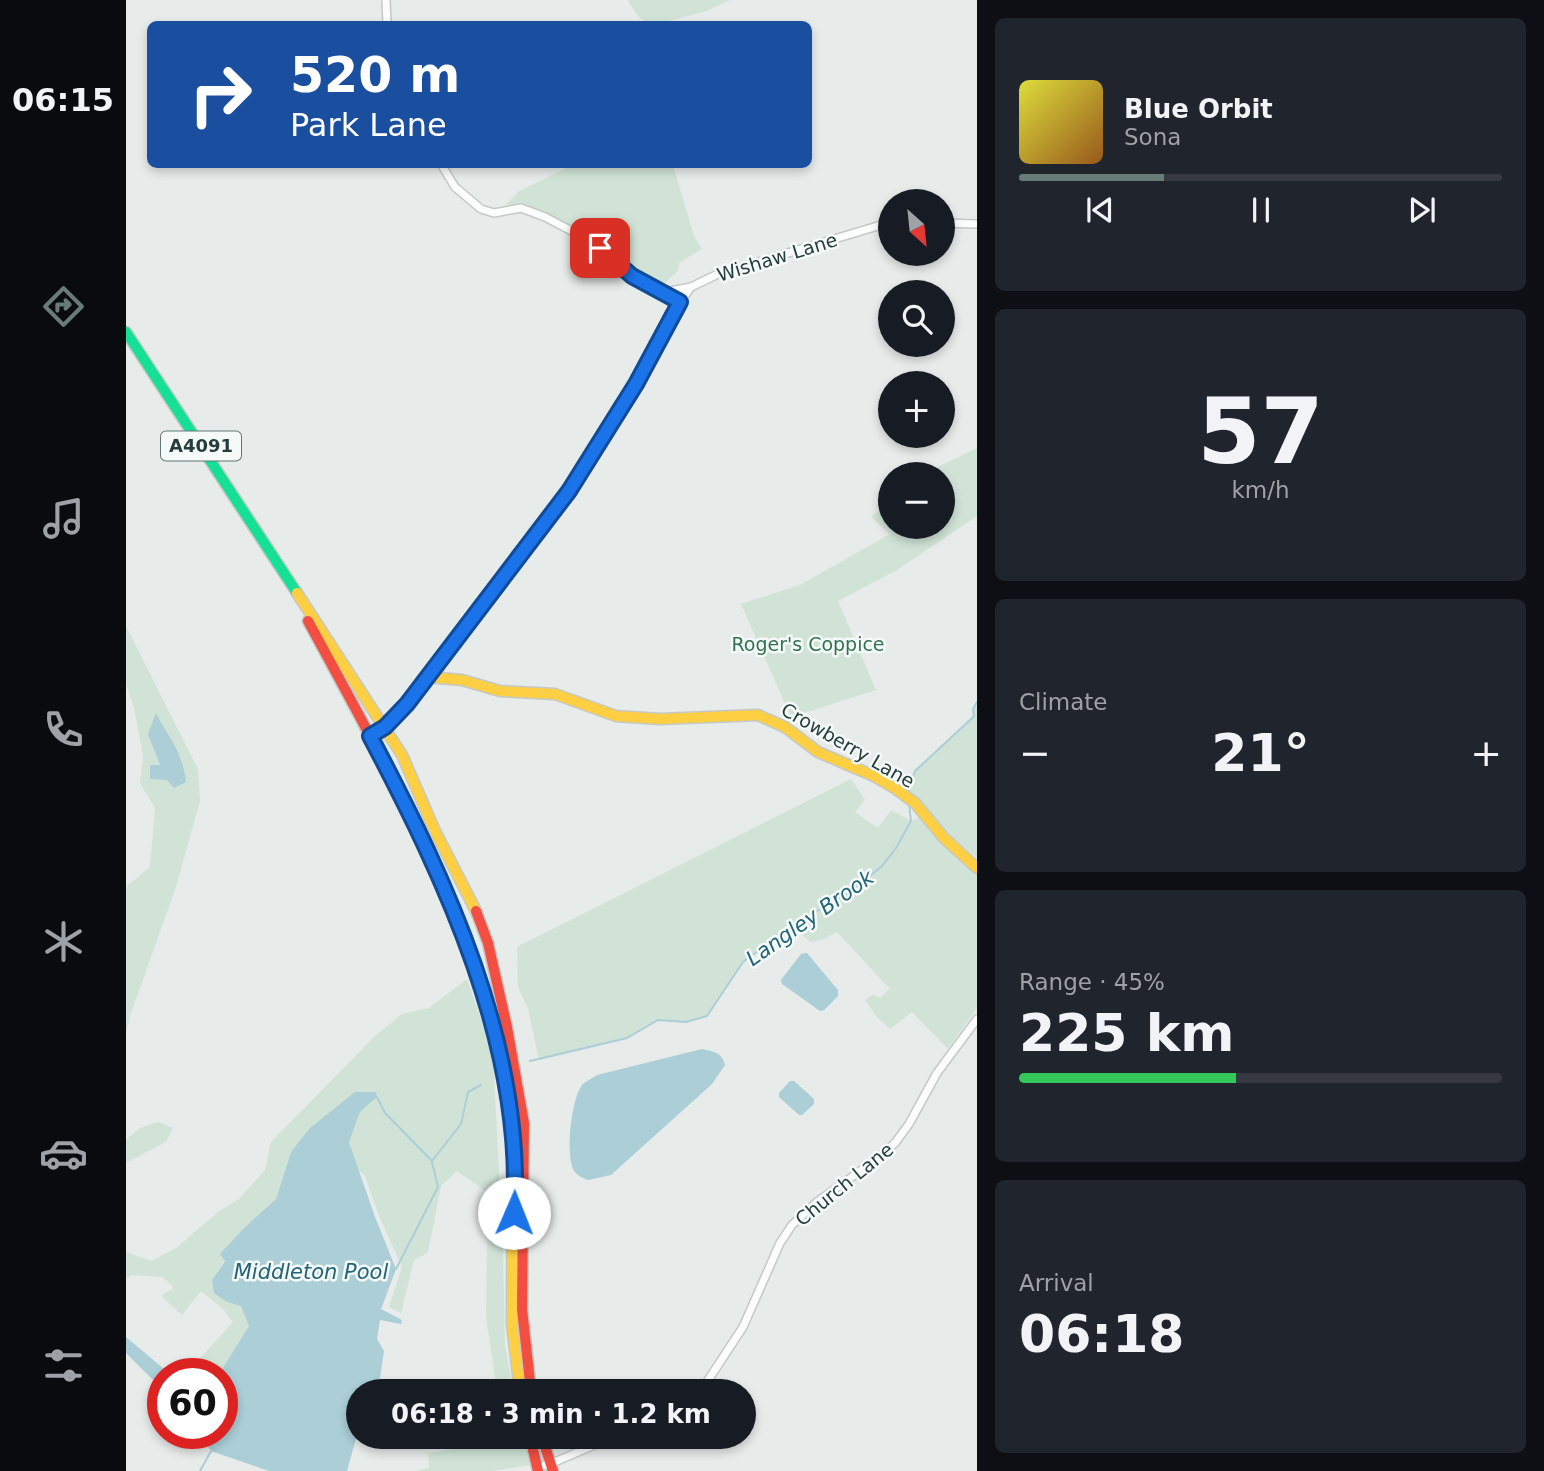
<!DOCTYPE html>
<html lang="en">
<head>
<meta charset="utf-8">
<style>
	:root { --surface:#171b24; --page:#20242c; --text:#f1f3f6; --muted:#9ea1a6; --line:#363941; --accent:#697b77 }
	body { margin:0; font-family:"DejaVu Sans",sans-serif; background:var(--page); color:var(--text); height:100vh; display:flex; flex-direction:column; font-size:26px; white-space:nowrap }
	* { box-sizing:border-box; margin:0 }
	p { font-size:23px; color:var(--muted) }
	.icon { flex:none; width:38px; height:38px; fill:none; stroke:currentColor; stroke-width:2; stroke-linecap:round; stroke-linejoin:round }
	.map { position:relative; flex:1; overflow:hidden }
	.side { display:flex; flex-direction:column; gap:18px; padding:18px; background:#0d0f14; width:567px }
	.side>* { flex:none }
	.banner { position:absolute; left:21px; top:21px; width:665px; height:147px; border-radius:10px; box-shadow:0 4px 10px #0003; background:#1a4fa0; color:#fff; overflow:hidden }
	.needle { width:46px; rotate:153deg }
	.buttons { position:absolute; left:752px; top:189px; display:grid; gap:14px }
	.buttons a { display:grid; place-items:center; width:77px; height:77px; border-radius:50%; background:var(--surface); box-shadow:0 4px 10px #0003; font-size:35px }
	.speed { position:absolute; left:21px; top:1358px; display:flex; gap:14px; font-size:35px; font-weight:700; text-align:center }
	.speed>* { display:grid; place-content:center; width:91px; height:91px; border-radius:50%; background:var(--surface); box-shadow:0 4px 10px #0003; line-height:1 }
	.speed .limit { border:10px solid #d22; background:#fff; color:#111 }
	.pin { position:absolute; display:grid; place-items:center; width:60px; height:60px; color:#fff; margin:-30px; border-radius:14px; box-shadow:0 4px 10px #0006 }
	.me { position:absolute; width:77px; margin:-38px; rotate:1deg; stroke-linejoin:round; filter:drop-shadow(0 0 5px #0008) }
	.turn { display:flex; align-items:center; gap:24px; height:147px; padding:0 28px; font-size:32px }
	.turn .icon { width:91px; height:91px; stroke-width:2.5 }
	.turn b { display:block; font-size:49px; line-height:60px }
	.big { font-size:52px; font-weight:600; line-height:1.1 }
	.side .widget { flex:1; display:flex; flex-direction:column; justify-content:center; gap:10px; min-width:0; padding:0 24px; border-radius:10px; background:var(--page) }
	.side .dial { align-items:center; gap:0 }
	.dial b { font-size:91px; line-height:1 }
	.song { display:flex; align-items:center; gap:21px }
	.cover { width:84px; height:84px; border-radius:10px; background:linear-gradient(135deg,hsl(60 70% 55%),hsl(30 70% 35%)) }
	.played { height:7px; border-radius:4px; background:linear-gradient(90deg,var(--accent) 30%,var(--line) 30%) }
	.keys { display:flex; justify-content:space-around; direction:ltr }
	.heat { display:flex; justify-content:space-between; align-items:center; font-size:38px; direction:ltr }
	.charge { height:10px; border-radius:5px; background:linear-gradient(90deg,#34c759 45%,var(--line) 0) }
	.trip { position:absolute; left:220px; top:1379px; width:410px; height:70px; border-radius:35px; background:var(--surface); box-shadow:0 4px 10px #0003; font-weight:600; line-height:70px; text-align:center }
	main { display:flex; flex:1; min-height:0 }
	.tab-bar { display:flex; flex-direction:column; width:126px; justify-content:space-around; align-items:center; background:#090b0e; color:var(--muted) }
	.tab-bar .icon { width:49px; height:49px }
	.tab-bar .current { color:var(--accent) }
	.tab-bar b { font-size:32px; color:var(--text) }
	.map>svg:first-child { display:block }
</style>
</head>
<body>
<main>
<nav class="tab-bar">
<b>06:15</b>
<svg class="icon current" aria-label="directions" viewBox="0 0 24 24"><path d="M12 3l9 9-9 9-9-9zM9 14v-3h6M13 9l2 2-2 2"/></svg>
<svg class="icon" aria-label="music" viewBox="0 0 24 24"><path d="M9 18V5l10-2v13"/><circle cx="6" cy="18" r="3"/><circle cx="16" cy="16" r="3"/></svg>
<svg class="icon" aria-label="phone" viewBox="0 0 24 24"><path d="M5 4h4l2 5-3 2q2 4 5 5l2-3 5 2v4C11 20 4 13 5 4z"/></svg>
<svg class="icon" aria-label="climate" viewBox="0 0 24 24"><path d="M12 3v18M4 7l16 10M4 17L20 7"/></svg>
<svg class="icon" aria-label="car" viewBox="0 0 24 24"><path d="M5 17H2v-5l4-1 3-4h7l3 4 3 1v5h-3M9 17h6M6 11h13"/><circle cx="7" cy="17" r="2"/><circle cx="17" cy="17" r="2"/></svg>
<svg class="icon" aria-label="filters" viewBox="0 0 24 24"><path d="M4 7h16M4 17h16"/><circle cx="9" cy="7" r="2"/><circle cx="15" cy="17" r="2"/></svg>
</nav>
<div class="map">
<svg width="851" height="1471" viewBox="0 0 851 1471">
	<rect width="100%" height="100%" fill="#e7ebe9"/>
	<path fill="#d1e3d7" d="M 502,0 L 604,0 L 581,11 L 532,24 C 515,24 509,13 502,0 Z
		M 447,165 L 547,165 L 568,236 L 576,249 L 554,262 L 551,272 L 534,287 L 494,260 L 466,236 L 400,204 L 380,205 L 393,191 Z
		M 851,448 L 851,516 L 771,570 L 712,601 L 750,690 L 665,717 L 615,604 L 674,585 L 764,534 L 745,517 L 765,502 L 765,527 L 817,527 L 817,474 L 802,474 L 814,466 Z
		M 0,626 L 72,769 L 74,801 L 50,887 L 4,1016 L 0,1034 L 0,887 L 24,867 L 29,808 L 14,783 L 17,755 L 8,708 L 0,684 Z
		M 851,702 L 851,857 L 819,833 L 782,792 L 789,771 L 848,716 L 847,709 Z
		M 725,779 L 739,800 L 729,812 L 752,828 L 765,810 L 785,821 L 794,817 L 837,863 L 851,874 L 851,1008 L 822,1049 L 786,1012 L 764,1029 L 751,1017 L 739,1000 L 747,995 L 754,998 L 764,989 L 711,932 L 696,940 L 685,942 L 674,933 L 669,925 L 617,962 L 581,1016 L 560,1022 L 532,1020 L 501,1038 L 413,1060 L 402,1009 L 392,987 L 391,947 Z
		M 341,979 L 367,1053 L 377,1253 L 379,1346 L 388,1391 L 371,1391 L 360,1317 L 362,1193 L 331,1171 L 315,1186 L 302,1252 L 288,1260 L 275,1313 L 263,1307 L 276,1267 L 253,1216 L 239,1176 L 230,1167 L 223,1142 L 234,1112 L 251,1097 L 165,1152 L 150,1199 L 119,1227 L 86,1280 L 101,1302 L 115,1306 L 123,1326 L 94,1374 L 60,1374 L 107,1322 L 96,1308 L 75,1291 L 56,1315 L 35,1296 L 48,1288 L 37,1277 L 6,1275 L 0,1279 L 0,1252 L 26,1261 L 50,1248 L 92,1212 L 113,1199 L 139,1170 L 145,1142 L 249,1036 L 276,1014 L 303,1008 Z
		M 32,1122 L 47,1128 L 40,1142 L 0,1163 L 0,1140 L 14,1128 Z
		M 379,1437 L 398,1437 L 404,1465 L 366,1471 L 290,1471 L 303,1468 L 302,1453 L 379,1441 Z"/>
	<path fill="#abced7" d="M 30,713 C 44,740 56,750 60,782 L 48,788 L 41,780 L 24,779 L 24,765 L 34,765 L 22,734 Z
		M 681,953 L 712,990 L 712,996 L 698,1010 L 694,1011 L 656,984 L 655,980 L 675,954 Z
		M 576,1049 C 588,1052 596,1052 599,1065 L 586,1084 L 485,1175 L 462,1180 C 457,1178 452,1176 448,1171 C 439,1156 445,1097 457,1084 C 460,1081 467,1078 471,1075 Z
		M 664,1081 L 668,1081 L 688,1099 L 688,1104 L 676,1115 L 673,1115 L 653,1097 L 653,1093 Z
		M 229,1092 L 250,1092 L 251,1097 L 234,1112 L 223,1142 L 249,1217 L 270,1269 L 255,1309 L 276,1320 L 275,1324 L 254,1320 L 251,1339 L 258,1351 L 252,1391 L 233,1391 L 233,1428 L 221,1471 L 143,1471 L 85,1451 L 73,1433 L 96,1433 L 96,1374 L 93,1374 L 123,1326 L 115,1306 L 101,1302 L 88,1293 L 86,1280 L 99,1261 L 94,1254 L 119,1227 L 150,1199 L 165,1152 L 184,1128 Z
		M 0,1337 L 44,1374 L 37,1374 L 37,1390 L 0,1353 Z"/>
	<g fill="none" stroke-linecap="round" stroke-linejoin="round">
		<path stroke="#abced7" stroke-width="2" d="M 782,792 L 789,771 L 844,720 L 848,716 L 847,709 L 851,702
			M 404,1061 L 501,1038 L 532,1020 L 560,1022 L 581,1016 L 617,962 L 675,920 L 723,893 L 756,866 L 770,848 L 785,821 L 783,804
			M 251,1097 L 259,1113 L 306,1161 L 335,1124 L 342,1092 L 355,1085
			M 270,1269 L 312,1187 L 306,1162
			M 74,1471 L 85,1451"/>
		<g stroke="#c4c8c6" stroke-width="10">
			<path id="street" d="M 260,0 L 261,24
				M 315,164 L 329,187 L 355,209 L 368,213 L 395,208 L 419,217 L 461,239 L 484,256 L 506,277 L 554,302
				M 817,223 L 851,224
				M 539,292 L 565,287 L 592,274 L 765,222
				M 244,736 L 259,727 L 281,704 L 443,491 L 510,384 L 550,308 L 565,287
				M 575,1391 L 617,1327 L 654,1243 L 666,1225 L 691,1202 L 748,1161 L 769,1143 L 783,1124 L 811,1073 L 851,1019
				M 411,1467 L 424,1464 L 487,1437"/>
		</g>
		<g stroke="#c3c9c6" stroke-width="13">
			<path id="fast" d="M 0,332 L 171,593"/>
		</g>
		<g stroke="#c3c9c6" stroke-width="13">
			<path id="slow" d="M 171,593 L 276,755 L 309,831 L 350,911
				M 302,677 L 336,680 L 374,691 L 429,694 L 490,716 L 534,719 L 632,715 L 659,727 L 692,752 L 748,776 L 770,789 L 789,803 L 818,838 L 851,868
				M 387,1149 L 386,1324 L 394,1391"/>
		</g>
		<g stroke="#c3c9c6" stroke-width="13">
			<path id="jam" d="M 182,621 C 272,787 370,957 387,1149
				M 350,911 L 362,943 L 381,1027 L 398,1123 L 396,1309 L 405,1391
				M 404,1437 L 412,1471
				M 416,1437 L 427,1471"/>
		</g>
		<use href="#street" stroke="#fbfcfc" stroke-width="7"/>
		<use href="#fast" stroke="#16e098" stroke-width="10"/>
		<use href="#slow" stroke="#ffcf43" stroke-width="10"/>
		<use href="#jam" stroke="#f24e42" stroke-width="10"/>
	</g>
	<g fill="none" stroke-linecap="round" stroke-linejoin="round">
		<g stroke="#114b97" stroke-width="18">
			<path id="route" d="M 388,1213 C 399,1047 319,878 244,736 L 259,727 L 281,704 L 443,491 L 510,384 L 554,302 L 506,276 L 474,248"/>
		</g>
		<use href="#route" stroke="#1a73e8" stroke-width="12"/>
	</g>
	<g text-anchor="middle" stroke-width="5" stroke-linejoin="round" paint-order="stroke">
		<rect fill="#f5faf8" stroke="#637672" stroke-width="2" x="35" y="431.5" width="80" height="29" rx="5"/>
		<g font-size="18" font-weight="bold" fill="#253e39">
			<text x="75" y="452">A4091</text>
		</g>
		<g font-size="19" fill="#253e39" stroke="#f5faf8">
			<text transform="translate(651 257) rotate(-17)" y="7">Wishaw Lane</text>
			<text transform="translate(722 745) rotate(30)" y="7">Crowberry Lane</text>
			<text transform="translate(718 1184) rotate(-39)" y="7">Church Lane</text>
		</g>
		<g font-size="19" fill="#31734f" stroke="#f5faf8">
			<text x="682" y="651">Roger's Coppice</text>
		</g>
		<g font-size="21" font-style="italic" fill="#226477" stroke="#f5faf8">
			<text transform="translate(684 918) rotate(-35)" y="7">Langley Brook</text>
			<text x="185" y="1279">Middleton Pool</text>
		</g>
	</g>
</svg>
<div class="buttons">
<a><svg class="needle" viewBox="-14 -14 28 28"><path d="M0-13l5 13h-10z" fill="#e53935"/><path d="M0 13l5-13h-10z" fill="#9ea1a6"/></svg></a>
<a><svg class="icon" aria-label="search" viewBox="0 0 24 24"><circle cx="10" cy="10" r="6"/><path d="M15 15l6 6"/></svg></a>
<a>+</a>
<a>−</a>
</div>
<div class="speed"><div class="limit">60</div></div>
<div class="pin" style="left:474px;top:248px;background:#d93025"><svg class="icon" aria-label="arrive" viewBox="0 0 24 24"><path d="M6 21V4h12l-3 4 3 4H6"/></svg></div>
<svg class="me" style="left:388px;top:1213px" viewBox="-20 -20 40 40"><circle r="19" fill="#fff"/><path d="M0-13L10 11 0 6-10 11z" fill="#1a73e8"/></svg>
<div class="trip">06:18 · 3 min · 1.2 km</div>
<div class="banner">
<div class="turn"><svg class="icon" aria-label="right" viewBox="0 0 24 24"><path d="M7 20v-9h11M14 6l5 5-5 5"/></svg><div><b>520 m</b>Park Lane</div></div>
</div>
</div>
<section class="side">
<div class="widget">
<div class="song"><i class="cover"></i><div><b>Blue Orbit</b><p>Sona</p></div></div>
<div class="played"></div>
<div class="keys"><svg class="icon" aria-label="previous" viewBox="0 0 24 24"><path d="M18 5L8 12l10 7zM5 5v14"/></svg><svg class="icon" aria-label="pause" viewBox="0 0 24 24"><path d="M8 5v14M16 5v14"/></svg><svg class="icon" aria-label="next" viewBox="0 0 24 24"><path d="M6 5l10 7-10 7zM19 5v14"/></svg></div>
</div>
<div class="widget dial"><b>57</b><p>km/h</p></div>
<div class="widget"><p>Climate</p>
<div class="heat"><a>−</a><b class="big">21°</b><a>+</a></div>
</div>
<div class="widget"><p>Range · 45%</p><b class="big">225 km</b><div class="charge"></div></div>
<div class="widget"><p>Arrival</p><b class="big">06:18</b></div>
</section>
</main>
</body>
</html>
